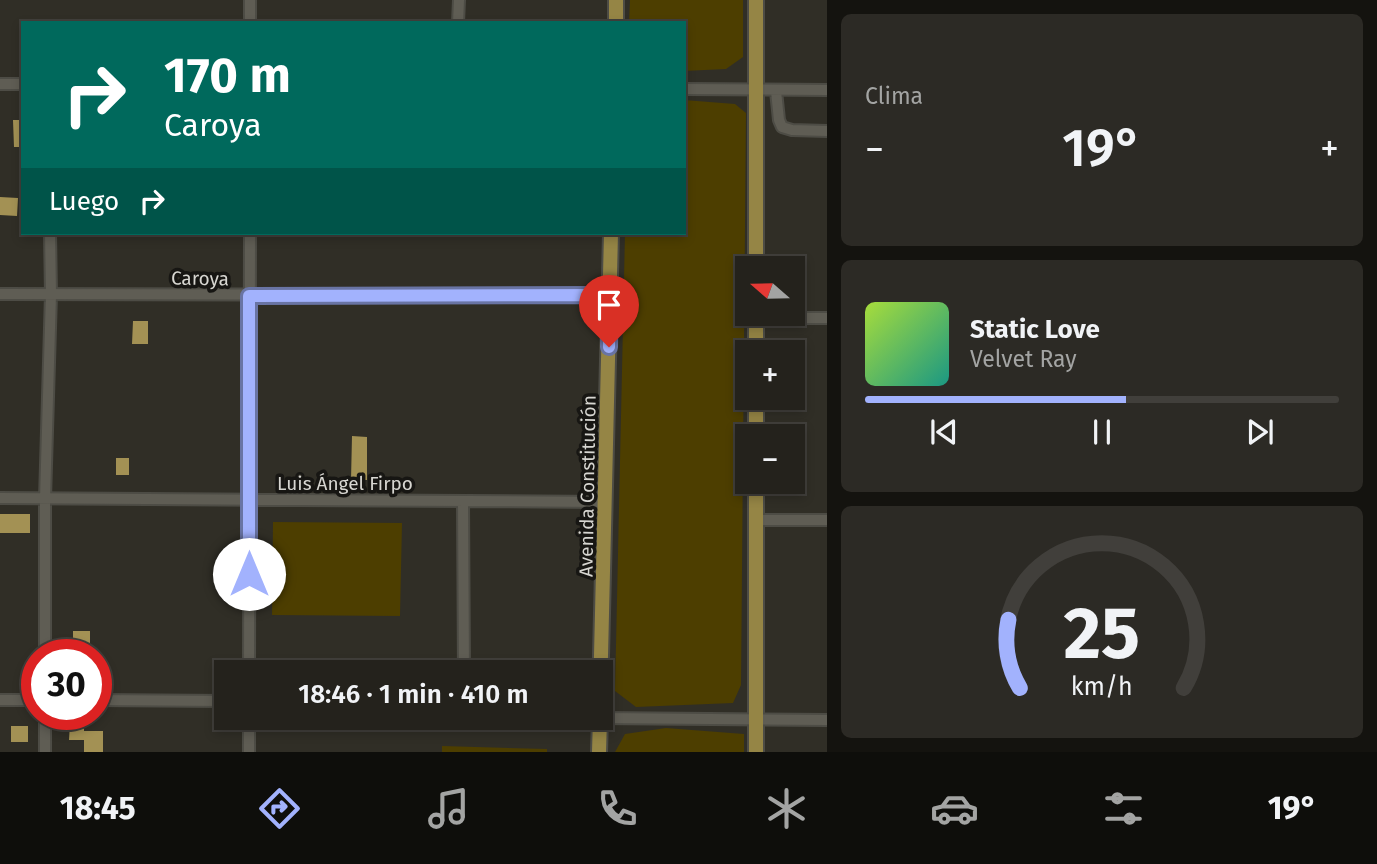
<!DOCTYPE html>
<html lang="es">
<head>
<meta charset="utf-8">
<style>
	:root { --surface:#24221c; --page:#2c2a25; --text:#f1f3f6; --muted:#a3a4a3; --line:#413f3b; --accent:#a2b2fd }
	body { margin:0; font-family:"Fira Sans",sans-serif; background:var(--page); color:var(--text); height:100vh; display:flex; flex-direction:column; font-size:26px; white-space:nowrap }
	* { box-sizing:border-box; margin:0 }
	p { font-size:23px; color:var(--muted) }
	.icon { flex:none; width:38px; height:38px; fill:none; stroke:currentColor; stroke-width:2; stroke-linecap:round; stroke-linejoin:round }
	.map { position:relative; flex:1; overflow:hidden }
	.drawer { display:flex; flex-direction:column; gap:14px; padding:14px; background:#14130f; width:550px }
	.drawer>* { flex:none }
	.hud { position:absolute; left:21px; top:21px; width:665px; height:214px; border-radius:0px; box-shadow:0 4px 10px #0003,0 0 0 2px var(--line); background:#00695c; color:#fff; overflow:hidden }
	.needle { width:46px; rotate:290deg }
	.controls { position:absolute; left:735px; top:256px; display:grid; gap:14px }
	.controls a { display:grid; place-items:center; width:70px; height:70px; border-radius:0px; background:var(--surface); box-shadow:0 4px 10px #0003,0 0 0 2px var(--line); font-size:35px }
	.speed { position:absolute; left:21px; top:639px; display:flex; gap:14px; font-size:35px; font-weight:700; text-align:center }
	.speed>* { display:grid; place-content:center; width:91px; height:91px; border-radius:50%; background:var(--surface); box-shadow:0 4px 10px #0003,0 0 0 2px var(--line); line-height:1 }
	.speed .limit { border:10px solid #d22; background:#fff; color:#111 }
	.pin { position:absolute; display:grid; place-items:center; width:60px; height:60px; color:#fff; margin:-72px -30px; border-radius:50% 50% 50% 0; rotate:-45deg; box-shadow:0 0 7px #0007 }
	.pin .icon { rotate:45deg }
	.me { position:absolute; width:77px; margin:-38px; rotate:0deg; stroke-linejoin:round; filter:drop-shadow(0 0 5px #0008) }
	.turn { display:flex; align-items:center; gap:24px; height:147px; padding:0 28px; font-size:32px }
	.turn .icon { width:91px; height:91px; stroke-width:2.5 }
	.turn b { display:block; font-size:49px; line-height:60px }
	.then { display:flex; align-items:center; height:66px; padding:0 28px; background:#0003; gap:14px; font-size:26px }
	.big { font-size:52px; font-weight:600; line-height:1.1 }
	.drawer .widget { flex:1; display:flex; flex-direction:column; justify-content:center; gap:10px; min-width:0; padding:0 24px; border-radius:10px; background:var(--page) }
	.drawer .dial { align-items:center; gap:0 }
	.dial svg { height:182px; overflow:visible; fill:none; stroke:var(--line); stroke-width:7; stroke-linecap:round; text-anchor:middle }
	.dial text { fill:var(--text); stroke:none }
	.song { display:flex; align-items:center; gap:21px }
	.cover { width:84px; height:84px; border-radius:10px; background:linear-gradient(135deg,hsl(80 70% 55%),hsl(170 70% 35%)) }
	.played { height:7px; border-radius:4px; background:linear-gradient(90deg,var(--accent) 55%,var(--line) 55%) }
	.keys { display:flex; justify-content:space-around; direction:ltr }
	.heat { display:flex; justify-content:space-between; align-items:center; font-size:38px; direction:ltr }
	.trip { position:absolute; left:214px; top:660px; width:399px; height:70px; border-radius:0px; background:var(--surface); box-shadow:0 4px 10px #0003,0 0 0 2px var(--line); font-weight:600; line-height:70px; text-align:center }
	.tabs { display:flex; height:112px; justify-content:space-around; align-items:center; background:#0e0e0b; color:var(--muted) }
	.tabs .icon { width:49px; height:49px }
	.tabs .selected { color:var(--accent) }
	.tabs b { font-size:32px; color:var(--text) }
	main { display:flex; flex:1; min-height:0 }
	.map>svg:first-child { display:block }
</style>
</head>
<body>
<main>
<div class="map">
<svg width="828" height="752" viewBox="0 0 828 752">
	<rect width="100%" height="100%" fill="#302e26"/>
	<path fill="#4d3e00" d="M 630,0 L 743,0 L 743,57 L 726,69 L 684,71 L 684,23 L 629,23 Z
		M 684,100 L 735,104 L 746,113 L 741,685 L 733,703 L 636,707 L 615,691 L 625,233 L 684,233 Z
		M 273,522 L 402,523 L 400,616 L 272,615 Z
		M 666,728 L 744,734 L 744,752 L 615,752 L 625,734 Z
		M 442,746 L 547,749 L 547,752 L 442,752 Z"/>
	<path fill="#a39154" d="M 13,120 L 23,120 L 23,147 L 14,147 Z
		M 0,197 L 18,198 L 17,216 L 0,215 Z
		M 133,321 L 148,321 L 148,344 L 132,344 Z
		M 352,436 L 367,437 L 367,480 L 351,480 Z
		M 116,458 L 129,458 L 129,475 L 116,475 Z
		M 0,514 L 30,514 L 30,533 L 0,533 Z
		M 73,631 L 90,631 L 90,646 L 73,646 Z
		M 70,723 L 84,723 L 84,731 L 103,731 L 103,752 L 84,752 L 84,740 L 69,740 Z
		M 11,726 L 28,726 L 28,742 L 11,742 Z"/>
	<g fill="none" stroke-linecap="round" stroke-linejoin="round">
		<g stroke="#4d4c45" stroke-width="14">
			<path id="minor" d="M 250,23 L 250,0
				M 458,23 L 459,0
				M 0,84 L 23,84
				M 684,89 L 828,90
				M 776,91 L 779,120 L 782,127 L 792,130 L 828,131
				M 0,294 L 610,295
				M 756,318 L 828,318
				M 0,498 L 606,502
				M 463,502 L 464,672
				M 755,520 L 828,520
				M 45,654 L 45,499 L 51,294 L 50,233
				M 249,672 L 250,233
				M 0,700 L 37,700
				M 96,700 L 226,701
				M 45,714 L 45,752
				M 600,718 L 828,720
				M 249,752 L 249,718"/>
		</g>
		<g stroke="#4d4c45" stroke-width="18">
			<path id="major" d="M 616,23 L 616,0
				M 756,268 L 756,0
				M 756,352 L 756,313
				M 756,436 L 756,397
				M 600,698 L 611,233
				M 599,752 L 600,718
				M 756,752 L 756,481"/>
		</g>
		<use href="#minor" stroke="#5f5d54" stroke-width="10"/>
		<use href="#major" stroke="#958545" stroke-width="14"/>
	</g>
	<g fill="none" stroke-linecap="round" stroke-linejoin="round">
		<g stroke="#6974a4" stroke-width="18">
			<path id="route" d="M 249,574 L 249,296 L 610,295 L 609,347"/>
		</g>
		<use href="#route" stroke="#a2b2fd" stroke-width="12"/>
	</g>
	<g text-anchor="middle" stroke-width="7" stroke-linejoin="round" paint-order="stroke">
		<g font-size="19" fill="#d7d6d1" stroke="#171613">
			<text transform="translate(200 278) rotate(1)" y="7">Caroya</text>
			<text x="345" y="490">Luis Ángel Firpo</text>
			<text transform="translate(587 486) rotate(-89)" y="7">Avenida Constitución</text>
		</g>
	</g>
</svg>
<div class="controls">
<a><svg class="needle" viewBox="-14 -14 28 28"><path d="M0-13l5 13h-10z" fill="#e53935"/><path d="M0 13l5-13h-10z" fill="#a3a4a3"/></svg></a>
<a>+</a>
<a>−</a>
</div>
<div class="speed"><div class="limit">30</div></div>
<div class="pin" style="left:609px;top:347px;background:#d93025"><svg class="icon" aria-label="arrive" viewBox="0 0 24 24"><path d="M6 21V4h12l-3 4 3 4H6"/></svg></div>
<svg class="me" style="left:249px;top:574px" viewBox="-20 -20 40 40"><circle r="19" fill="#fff"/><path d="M0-13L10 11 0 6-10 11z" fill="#a2b2fd"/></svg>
<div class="trip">18:46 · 1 min · 410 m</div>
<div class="hud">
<div class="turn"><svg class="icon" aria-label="right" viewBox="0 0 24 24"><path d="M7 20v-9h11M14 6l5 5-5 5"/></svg><div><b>170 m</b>Caroya</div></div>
<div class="then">Luego<svg class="icon" aria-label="right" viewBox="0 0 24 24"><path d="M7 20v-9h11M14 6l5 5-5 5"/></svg></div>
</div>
</div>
<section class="drawer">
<div class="widget"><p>Clima</p>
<div class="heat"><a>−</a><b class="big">19°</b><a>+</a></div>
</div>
<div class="widget">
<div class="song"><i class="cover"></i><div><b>Static Love</b><p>Velvet Ray</p></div></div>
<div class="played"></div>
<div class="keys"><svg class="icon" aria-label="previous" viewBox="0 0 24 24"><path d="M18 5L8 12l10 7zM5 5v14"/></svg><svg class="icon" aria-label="pause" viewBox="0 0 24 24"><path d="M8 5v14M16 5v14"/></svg><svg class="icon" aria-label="next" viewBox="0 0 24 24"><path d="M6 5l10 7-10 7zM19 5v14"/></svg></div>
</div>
<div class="widget dial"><svg viewBox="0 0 100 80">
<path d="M14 69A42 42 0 1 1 86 69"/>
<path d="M14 69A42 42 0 0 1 9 39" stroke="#a2b2fd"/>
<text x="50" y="56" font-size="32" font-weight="700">25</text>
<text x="50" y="72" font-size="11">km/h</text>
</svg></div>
</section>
</main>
<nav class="tabs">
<b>18:45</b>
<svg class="icon selected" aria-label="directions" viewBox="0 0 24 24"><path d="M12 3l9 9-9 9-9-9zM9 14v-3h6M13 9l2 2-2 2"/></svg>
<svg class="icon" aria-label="music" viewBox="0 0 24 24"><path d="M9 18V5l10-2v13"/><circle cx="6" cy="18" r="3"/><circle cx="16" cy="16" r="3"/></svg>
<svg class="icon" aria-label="phone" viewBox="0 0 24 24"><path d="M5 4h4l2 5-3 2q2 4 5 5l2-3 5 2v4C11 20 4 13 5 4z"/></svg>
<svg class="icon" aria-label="climate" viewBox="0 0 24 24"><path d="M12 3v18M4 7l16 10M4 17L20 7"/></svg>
<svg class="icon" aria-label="car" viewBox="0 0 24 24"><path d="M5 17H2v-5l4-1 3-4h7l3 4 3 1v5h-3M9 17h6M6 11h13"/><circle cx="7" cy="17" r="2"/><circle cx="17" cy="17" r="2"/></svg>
<svg class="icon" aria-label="filters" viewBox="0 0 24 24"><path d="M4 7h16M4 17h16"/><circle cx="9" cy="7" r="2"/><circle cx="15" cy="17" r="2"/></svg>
<b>19°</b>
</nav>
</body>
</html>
